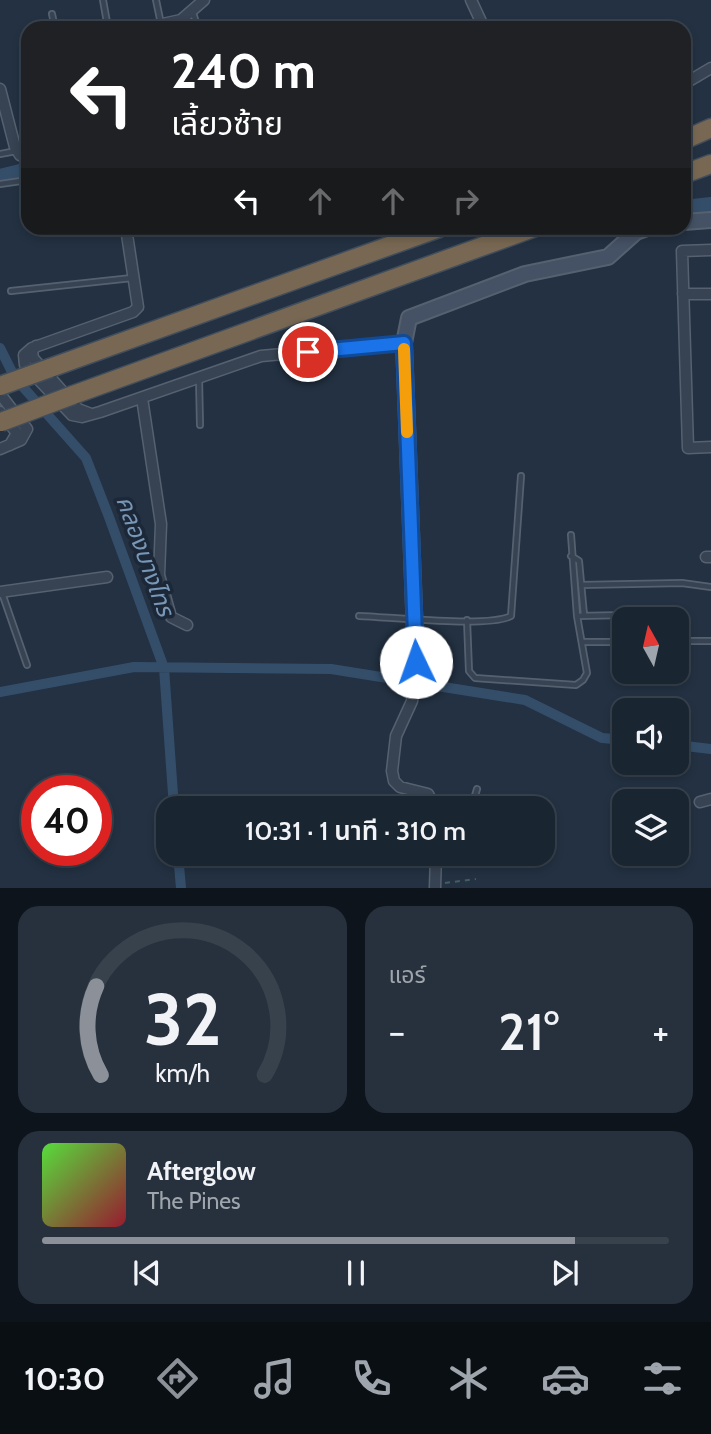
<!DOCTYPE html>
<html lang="th">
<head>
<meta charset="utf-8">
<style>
	:root { --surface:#1a2532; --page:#27313e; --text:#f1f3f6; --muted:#9fa5ac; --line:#38424d; --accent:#8c9099 }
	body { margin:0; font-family:Cabin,"Noto Sans Thai",sans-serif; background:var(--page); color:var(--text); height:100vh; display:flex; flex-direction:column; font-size:26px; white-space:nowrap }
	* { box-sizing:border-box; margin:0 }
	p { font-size:23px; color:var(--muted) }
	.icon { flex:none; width:38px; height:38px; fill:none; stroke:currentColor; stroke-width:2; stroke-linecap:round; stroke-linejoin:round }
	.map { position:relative; height:888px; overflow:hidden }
	.details { display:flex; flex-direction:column; gap:18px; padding:18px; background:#0e141c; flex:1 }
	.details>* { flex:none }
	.banner { position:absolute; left:21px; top:21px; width:670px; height:214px; border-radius:21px; box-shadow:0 4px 10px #0003,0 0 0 2px var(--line); background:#202124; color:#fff; overflow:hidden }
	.needle { width:46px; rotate:352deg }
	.buttons { position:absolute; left:612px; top:607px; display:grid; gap:14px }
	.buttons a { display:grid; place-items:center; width:77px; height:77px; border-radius:14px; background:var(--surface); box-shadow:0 4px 10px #0003,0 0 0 2px var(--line); font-size:35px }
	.speed { position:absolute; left:21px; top:775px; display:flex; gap:14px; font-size:35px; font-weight:700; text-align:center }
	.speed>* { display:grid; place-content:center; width:91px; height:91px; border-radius:50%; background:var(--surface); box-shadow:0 4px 10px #0003,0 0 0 2px var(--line); line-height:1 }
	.speed .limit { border:10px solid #d22; background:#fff; color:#111 }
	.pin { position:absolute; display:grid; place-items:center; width:60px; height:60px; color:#fff; margin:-30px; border:4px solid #fff; border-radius:50%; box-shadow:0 2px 7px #0007 }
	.me { position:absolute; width:77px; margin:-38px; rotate:357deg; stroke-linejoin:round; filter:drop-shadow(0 0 5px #0008) }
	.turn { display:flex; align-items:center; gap:24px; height:147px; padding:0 35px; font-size:32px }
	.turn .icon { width:91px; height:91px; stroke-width:2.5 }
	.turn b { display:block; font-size:49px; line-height:60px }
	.lanes { display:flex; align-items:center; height:66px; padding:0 35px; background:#0003; justify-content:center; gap:35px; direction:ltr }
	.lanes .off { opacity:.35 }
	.big { font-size:52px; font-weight:600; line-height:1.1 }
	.details .tile { flex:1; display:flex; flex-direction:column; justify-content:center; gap:10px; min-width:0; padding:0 24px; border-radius:21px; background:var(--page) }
	.details .dial { align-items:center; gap:0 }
	.dial svg { height:182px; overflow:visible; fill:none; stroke:var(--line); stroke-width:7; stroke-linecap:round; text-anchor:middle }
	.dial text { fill:var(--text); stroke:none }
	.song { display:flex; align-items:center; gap:21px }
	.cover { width:84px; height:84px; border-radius:10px; background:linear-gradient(135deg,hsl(110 70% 55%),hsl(350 70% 35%)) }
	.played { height:7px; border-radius:4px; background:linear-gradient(90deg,var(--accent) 85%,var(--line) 85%) }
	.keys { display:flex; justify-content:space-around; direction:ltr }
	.heat { display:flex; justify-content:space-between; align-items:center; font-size:38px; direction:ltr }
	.details .tiles { flex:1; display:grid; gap:18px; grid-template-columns:1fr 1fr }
	.tile:last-child { grid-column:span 2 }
	.trip { position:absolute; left:156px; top:796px; width:399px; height:70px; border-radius:21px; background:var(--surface); box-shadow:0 4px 10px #0003,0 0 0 2px var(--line); font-weight:600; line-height:70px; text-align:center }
	.dock { display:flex; height:112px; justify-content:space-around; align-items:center; background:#0a0f14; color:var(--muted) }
	.dock .icon { width:49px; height:49px }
	.dock .active { color:var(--accent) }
	.dock b { font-size:32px; color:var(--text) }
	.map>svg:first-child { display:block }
</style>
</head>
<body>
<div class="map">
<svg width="711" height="888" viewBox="0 0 711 888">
	<rect width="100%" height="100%" fill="#233142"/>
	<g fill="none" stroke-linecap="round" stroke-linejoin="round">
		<path stroke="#344e6a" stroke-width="10" d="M 0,348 L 15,378 L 86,458 L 109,517 L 164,668 L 174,808
			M 0,692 L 134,667 L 331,669 L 525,700 L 602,738 L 625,740
			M 677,745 L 711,749
			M 178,854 L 181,888"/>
		<path stroke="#344e6a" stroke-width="16" d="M 0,177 L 28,170
			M 684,208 L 711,205
			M 469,228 L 520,228"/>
		<g stroke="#55616f" stroke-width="8">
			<path id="lane" d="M 103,0 L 108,28
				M 156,0 L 161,24
				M 193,13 L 198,28
				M 52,14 L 55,28
				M 0,154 L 16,151
				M 0,184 L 28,180
				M 11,291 L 132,278
				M 199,378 L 200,425
				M 571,556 L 579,561 L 584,615
				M 581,585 L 682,583 L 711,587
				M 2,593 L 27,665
				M 359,616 C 390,617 488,628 511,616 L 521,476
				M 577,616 L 627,615
				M 467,620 L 469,671 L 475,678 L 576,685 L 583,680 L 587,673 L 577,616 L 571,535
				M 677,641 L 711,641
				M 582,642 L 625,642
				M 436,805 L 474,799 L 477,789"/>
		</g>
		<g stroke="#55616f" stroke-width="13">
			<path id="street" d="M 471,0 L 484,28
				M 144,28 L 181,20 L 204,0
				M 684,84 L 711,68
				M 0,89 L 15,147 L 20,155 L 28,154
				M 126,228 L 138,307 L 133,312 L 32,348 L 24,355 L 25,365 L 72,415 L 82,417 L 100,412 L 261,356 L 404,343
				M 711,250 L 682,251 L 688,448 L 711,447
				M 683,294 L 711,294
				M 36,346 L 32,351 L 33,358 L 78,409 L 91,414
				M 0,394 L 27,429 L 21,440 L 0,449
				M 142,398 L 161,524 L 159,575 L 171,617 L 187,625
				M 0,412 L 17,433 L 10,445
				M 706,557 L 711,557
				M 0,592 L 107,577
				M 416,662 L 412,701 L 396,736 L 392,771 L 394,781 L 400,787 L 428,794 L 435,808
				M 700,802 L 711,799
				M 435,888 L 436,854"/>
		</g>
		<g stroke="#55616f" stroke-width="18">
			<path id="secondary" d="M 684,222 L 711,220
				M 416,662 L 404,343 L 409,318 L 525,274 L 608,257 L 636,232 L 647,228"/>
		</g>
		<g stroke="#424e5c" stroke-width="21">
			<path id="highway" d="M 684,140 L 711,128
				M 684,174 L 711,164
				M 50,368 L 439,228
				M 73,395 L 533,228"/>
		</g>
		<path stroke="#435e60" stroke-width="2" stroke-dasharray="5 5" stroke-linecap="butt" d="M 445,883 L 476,879"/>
		<use href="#lane" stroke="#374352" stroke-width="4.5"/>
		<use href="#street" stroke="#374352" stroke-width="10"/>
		<use href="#secondary" stroke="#455265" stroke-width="14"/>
		<use href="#highway" stroke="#786853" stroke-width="18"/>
		<g stroke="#424e5c" stroke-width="21" stroke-linecap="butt">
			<path id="highway-bridge" d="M 0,386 L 50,368
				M 1,422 L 73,395"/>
		</g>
		<use href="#highway-bridge" stroke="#786853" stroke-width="18"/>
	</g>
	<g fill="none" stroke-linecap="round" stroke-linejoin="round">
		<g stroke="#114b97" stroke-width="18">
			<path id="route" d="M 308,352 L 404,343 L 416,662"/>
		</g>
		<use href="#route" stroke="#1a73e8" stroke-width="12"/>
		<path stroke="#f59e0b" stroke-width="12" d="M 404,349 L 407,432"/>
	</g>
	<g text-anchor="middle" stroke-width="7" stroke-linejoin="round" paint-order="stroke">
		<g font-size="24" font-style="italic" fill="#7896b6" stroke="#1c2837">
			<text transform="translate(145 556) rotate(70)" y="8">คลองบางไทร</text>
		</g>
	</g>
</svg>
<div class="buttons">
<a><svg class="needle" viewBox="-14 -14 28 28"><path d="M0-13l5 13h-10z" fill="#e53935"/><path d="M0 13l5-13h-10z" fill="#9fa5ac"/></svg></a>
<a><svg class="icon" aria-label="sound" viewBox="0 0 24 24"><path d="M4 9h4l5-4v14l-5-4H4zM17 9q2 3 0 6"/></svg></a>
<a><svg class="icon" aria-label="layers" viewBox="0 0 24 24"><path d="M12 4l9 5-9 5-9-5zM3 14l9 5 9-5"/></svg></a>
</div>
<div class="speed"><div class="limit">40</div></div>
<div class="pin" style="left:308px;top:352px;background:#d93025"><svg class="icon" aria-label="arrive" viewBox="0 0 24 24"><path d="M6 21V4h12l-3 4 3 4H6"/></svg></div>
<svg class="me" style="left:416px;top:662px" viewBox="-20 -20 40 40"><circle r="19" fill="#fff"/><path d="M0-13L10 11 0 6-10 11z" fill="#1a73e8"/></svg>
<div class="trip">10:31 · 1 นาที · 310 m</div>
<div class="banner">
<div class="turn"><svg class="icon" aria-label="left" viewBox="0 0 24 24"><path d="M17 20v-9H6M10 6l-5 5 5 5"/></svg><div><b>240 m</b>เลี้ยวซ้าย</div></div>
<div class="lanes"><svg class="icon" aria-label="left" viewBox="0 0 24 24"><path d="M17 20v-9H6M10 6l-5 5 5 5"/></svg><svg class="icon off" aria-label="ahead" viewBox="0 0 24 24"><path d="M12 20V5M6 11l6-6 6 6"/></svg><svg class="icon off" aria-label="ahead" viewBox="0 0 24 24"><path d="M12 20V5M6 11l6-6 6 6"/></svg><svg class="icon off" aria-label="right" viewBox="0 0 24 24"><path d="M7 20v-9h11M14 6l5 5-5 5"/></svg></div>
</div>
</div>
<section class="details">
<div class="tiles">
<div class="tile dial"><svg viewBox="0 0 100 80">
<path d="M14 69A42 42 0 1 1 86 69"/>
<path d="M14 69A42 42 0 0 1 12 30" stroke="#8c9099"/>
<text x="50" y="56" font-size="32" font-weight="700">32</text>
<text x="50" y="72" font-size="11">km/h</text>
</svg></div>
<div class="tile"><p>แอร์</p>
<div class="heat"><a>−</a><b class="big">21°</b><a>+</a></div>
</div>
<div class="tile">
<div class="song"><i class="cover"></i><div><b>Afterglow</b><p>The Pines</p></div></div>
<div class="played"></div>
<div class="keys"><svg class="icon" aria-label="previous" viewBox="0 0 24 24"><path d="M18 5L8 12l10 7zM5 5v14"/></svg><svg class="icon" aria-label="pause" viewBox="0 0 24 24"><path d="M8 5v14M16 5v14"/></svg><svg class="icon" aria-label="next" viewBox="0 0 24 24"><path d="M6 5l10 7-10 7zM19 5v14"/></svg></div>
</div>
</div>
</section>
<nav class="dock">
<b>10:30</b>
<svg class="icon active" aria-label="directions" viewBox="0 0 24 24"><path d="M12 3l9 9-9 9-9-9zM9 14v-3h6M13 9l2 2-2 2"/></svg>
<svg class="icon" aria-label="music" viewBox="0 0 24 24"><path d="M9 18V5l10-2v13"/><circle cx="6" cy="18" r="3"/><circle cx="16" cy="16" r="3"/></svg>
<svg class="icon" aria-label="phone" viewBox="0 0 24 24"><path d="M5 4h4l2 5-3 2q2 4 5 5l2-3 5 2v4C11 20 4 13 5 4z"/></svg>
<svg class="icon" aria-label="climate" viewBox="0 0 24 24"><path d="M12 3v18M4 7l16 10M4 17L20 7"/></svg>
<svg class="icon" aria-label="car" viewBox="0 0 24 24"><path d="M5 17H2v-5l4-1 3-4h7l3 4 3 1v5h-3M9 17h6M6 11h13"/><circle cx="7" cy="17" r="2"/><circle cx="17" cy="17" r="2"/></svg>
<svg class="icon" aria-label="filters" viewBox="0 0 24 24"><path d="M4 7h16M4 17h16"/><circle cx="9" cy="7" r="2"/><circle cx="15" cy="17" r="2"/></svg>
</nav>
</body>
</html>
